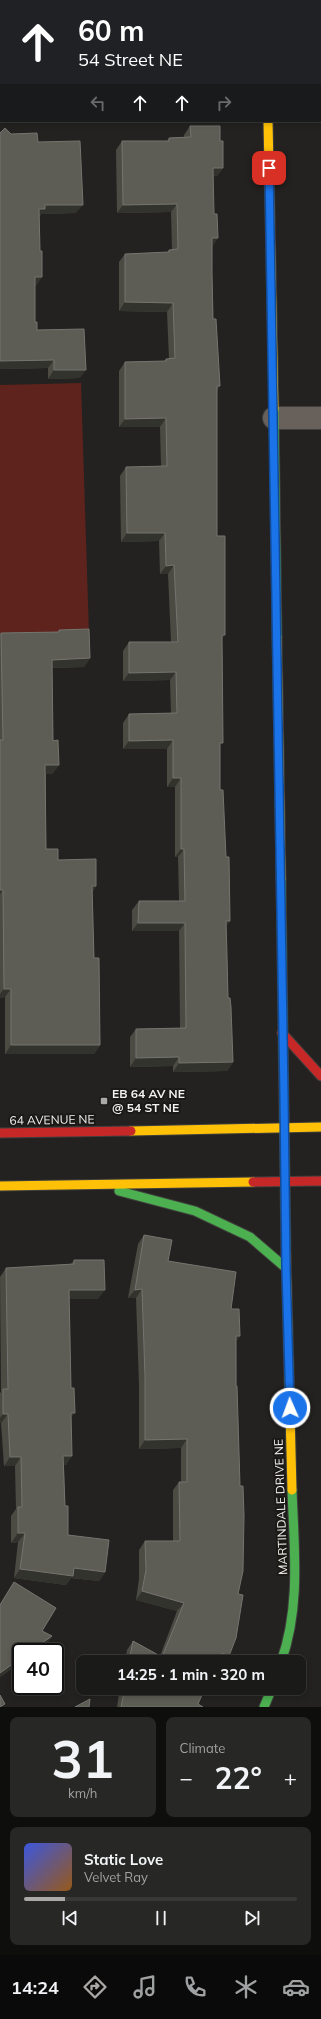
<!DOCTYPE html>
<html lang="en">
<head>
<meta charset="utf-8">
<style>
	:root { --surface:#1a1a18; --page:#272725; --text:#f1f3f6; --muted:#9fa1a2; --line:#383837; --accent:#aba9a7 }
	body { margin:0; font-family:Mulish,sans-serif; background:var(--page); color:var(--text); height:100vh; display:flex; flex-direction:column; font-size:15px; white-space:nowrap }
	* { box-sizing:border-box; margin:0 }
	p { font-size:13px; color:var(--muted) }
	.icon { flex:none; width:22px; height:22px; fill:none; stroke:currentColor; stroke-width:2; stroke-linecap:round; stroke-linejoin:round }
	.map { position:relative; height:1707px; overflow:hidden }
	.sheet { display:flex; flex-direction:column; gap:10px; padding:10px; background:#0e0e0d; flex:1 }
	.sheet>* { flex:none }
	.guide { position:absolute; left:0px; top:0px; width:321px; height:122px; box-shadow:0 2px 6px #0003,0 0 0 1px var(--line); background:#202124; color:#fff; overflow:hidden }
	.speed { position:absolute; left:12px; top:1643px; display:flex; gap:8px; font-size:20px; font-weight:700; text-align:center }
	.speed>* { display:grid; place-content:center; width:52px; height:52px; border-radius:50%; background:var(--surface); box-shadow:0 2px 6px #0003,0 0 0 1px var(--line); line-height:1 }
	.speed .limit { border:2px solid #111; border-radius:6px; background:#fff; color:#111 }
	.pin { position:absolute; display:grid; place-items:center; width:34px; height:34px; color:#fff; margin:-17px; border-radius:8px; box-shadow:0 2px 6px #0006 }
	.me { position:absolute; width:44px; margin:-22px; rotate:358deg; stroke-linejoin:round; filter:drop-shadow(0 0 3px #0008) }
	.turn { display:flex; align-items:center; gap:14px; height:84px; padding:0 12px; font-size:18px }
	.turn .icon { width:52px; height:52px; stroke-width:2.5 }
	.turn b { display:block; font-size:28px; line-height:34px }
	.lanes { display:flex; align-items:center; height:38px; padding:0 12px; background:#0003; justify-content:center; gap:20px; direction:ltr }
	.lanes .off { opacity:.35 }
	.big { font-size:30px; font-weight:700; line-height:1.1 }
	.sheet .widget { flex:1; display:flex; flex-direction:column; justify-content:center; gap:6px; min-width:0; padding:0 14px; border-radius:8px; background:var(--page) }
	.sheet .dial { align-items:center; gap:0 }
	.dial b { font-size:52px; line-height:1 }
	.song { display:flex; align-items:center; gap:12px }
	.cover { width:48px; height:48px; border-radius:6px; background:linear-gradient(135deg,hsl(230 70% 55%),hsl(30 70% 35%)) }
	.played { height:4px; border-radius:2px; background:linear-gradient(90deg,var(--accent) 15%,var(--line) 15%) }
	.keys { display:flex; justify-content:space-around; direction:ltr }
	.heat { display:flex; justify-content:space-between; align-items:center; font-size:22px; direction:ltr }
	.sheet .tiles { flex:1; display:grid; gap:10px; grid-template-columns:1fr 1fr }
	.widget:last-child { grid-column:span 2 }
	.trip { position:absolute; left:76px; top:1655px; width:230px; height:40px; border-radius:8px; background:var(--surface); box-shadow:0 2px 6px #0003,0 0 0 1px var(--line); font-weight:700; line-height:40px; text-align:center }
	.dock { display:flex; height:64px; justify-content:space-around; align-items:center; background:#0a0a0a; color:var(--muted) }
	.dock .icon { width:28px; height:28px }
	.dock .active { color:var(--accent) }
	.dock b { font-size:18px; color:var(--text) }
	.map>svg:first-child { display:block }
</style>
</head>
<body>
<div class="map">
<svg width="321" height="1707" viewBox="0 0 321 1707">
	<rect width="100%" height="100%" fill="#232220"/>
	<path fill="#5e231c" d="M 81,383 L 89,634 L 0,636 L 0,385 Z"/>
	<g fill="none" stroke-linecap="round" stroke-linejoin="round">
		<g stroke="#3f3f3e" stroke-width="24">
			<path id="street" d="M 274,418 L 321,418"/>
		</g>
		<g stroke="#3f3f3e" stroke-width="11">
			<path id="fast" d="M 320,79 L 321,79
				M 0,87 L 1,87
				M 274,409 L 277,637
				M 281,879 L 286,1256
				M 119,1191 L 195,1211 L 250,1237 L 286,1268
				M 281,1662 C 301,1607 294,1547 292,1490
				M 264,1707 L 272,1688"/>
		</g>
		<g stroke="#3f3f3e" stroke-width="11">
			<path id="slow" d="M 268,121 L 274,409
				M 277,637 L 281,879
				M 131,1131 L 321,1127
				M 0,1186 L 253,1182
				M 286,1256 L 292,1490"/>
		</g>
		<g stroke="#3f3f3e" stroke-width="11">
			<path id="jam" d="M 282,1033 L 321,1076
				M 0,1133 L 131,1131
				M 253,1182 L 321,1181"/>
		</g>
		<use href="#street" stroke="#68605a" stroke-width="22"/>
		<use href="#fast" stroke="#4caf50" stroke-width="9"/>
		<use href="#slow" stroke="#ffc107" stroke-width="9"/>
		<use href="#jam" stroke="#c62828" stroke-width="9"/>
	</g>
	<path fill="#4b4b44" d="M 0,0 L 66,0 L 66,1 L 1,1 L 1,27 L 0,27 Z
		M 190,126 L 220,141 L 223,168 L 217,176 L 213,176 L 212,273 L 213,319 L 220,386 L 217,391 L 217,536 L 222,640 L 220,747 L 220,790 L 230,921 L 226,926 L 228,998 L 233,1062 L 227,1071 L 173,1072 L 173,1066 L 130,1067 L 130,1037 L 136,1029 L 180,1028 L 179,931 L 132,931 L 132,910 L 139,901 L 179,901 L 178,857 L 175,857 L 175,787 L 167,787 L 167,749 L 123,749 L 123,723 L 129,714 L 171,713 L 170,680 L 123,681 L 123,651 L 129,642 L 171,642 L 168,574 L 160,574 L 159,541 L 121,542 L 120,476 L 126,467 L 161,466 L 160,427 L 119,427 L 119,371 L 125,362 L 164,361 L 166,359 L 169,359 L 167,312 L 119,311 L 119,262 L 125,254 L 167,253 L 169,250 L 172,250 L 171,212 L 117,213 L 116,150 L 122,141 L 167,141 L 169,138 L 184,137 L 184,135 Z
		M 11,134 L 38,142 L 76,213 L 41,214 L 39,218 L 36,286 L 35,286 L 35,322 L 37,330 L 80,378 L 48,379 L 48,368 L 0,369 Z
		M 59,630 L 90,658 L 84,667 L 52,668 L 53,741 L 59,765 L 52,774 L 46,774 L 46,849 L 58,860 L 96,886 L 92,893 L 94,958 L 100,1045 L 94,1054 L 5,1054 L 5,997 L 0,998 L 0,634 L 1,633 L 58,632 Z
		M 144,1235 L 168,1261 L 231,1309 L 240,1336 L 236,1341 L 238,1594 L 229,1656 L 225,1662 L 125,1662 L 127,1650 L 133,1641 L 160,1656 L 177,1611 L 136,1600 L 139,1579 L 139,1550 L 145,1541 L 173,1541 L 173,1490 L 179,1482 L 181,1482 L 181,1448 L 139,1449 L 139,1385 L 136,1298 L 128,1298 L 138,1244 Z
		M 74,1260 L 98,1299 L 69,1299 L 71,1418 L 66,1465 L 64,1465 L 65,1506 L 68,1535 L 105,1572 L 99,1581 L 71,1578 L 66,1585 L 14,1578 L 18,1542 L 11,1543 L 11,1516 L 16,1509 L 15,1466 L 4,1466 L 1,1423 L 0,1423 L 0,1393 L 1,1392 L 0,1277 L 6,1268 L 71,1264 Z
		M 14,1582 L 42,1631 L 52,1636 L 46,1645 L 36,1652 L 21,1652 L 21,1662 L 0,1677 L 0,1604 Z
		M 120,1688 L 205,1688 L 198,1704 L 203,1707 L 117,1707 Z"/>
	<path fill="#33332e" d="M 1,15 L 1,27 L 0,27 L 0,17 Z
		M 213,168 L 223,168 L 217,176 L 207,177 Z
		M 177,204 L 171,212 L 117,213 L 123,205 Z
		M 45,205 L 83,205 L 76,213 L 41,214 L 39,218 L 39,209 Z
		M 212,238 L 218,238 L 212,247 Z
		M 35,277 L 42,277 L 36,286 L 29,286 Z
		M 125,302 L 173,303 L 167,312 L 119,311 Z
		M 54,360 L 48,368 L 0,369 L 0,361 Z
		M 54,370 L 86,370 L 80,378 L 48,379 Z
		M 217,386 L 220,386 L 214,395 Z
		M 166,418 L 160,427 L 119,427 L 125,419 Z
		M 127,533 L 165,533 L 159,541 L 121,542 Z
		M 174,565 L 168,574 L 160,574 L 166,566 Z
		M 222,635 L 225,635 L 219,644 Z
		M 90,658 L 84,667 L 45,668 L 52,660 Z
		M 176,672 L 170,680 L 123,681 L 129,673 Z
		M 173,740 L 167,749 L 123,749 L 129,741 Z
		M 45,765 L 59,765 L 52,774 L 39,774 Z
		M 173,778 L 181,778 L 175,787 L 167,787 Z
		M 181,849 L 184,849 L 178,857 L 175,857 Z
		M 92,886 L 96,886 L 90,895 Z
		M 0,890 L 3,890 L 0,894 Z
		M 226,921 L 230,921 L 224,929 Z
		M 138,923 L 185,923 L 179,931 L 132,931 Z
		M 4,989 L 11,989 L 5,997 L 0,998 L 0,994 Z
		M 11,1045 L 100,1045 L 94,1054 L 5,1054 Z
		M 179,1057 L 173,1066 L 130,1067 L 136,1058 Z
		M 233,1062 L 227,1071 L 173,1072 L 179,1063 Z
		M 142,1289 L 136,1298 L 128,1298 L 135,1290 Z
		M 69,1290 L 105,1290 L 98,1299 L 63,1299 Z
		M 236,1336 L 240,1336 L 234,1344 Z
		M 71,1413 L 75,1413 L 68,1422 Z
		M 3,1414 L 8,1414 L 1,1423 L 0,1423 L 0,1418 Z
		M 187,1439 L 181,1448 L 139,1449 L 145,1440 Z
		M 63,1456 L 72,1456 L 66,1465 L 57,1465 Z
		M 10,1457 L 21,1457 L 15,1466 L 4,1466 Z
		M 18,1533 L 25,1533 L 18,1542 L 11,1543 Z
		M 74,1568 L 105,1572 L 99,1581 L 71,1578 L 66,1585 L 14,1578 L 20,1569 Z
		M 142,1591 L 184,1603 L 177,1611 L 136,1600 Z
		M 52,1636 L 46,1645 L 36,1652 L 29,1652 Z
		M 222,1653 L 229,1656 L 225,1662 L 216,1662 Z
		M 21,1658 L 21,1662 L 0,1677 L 0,1673 Z"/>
	<path fill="#5d5d56" stroke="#75746e" d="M 3,0 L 66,0 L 66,1 L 3,1 Z
		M 190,126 L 220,126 L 220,141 L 223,141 L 223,168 L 213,168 L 214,214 L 217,214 L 218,238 L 212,238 L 212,273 L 213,319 L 216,319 L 220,386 L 217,386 L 217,536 L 225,536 L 225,635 L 222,635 L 223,743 L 220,743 L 220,790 L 223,790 L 226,857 L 229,857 L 230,921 L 226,921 L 227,956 L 228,998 L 230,998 L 231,1007 L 233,1062 L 179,1063 L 179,1057 L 136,1058 L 136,1029 L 186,1028 L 185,923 L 138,923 L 139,901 L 185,901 L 184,849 L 181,849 L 181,778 L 173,778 L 173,740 L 129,741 L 129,714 L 177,713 L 176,672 L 129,673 L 129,642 L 178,642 L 174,565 L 166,566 L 165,533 L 127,533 L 126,467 L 167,466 L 166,418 L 125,419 L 125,362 L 166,361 L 166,359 L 175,358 L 173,303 L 125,302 L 125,254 L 169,252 L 169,250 L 178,249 L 177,204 L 123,205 L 122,141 L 169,141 L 169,138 L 191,137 Z
		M 5,128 L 11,134 L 37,133 L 38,142 L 80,141 L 83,205 L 45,205 L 45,209 L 39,209 L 40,251 L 42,251 L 42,277 L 35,277 L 35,322 L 37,322 L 37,330 L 84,329 L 86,370 L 54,370 L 54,360 L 0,361 L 0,133 Z
		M 89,629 L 90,658 L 52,660 L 53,741 L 58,740 L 59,765 L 45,765 L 46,849 L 58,849 L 58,860 L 96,859 L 96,886 L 92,886 L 94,958 L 99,958 L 100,1045 L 11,1045 L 11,989 L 4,989 L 3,890 L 0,890 L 0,740 L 3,740 L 1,633 L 59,632 L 59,630 Z
		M 144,1235 L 172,1240 L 168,1261 L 236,1272 L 231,1309 L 239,1309 L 240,1336 L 236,1336 L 236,1386 L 237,1386 L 240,1486 L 243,1486 L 244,1516 L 243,1571 L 238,1594 L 243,1595 L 236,1638 L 229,1656 L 222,1653 L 218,1662 L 129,1662 L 133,1641 L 162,1657 L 184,1603 L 142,1591 L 146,1570 L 145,1541 L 180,1541 L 179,1482 L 187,1482 L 187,1439 L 145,1440 L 145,1376 L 142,1289 L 135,1290 Z
		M 74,1260 L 104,1260 L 105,1290 L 69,1290 L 71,1388 L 74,1388 L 75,1413 L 71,1413 L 72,1456 L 63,1456 L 65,1506 L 68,1506 L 68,1535 L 109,1540 L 105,1572 L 74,1568 L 73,1576 L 20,1569 L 25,1533 L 18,1533 L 18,1507 L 22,1507 L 21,1457 L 10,1457 L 8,1414 L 3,1414 L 3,1389 L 8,1389 L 6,1268 L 74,1264 Z
		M 14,1582 L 56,1608 L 42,1631 L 52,1636 L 29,1652 L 21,1652 L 21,1658 L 0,1673 L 0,1605 Z
		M 125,1688 L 205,1688 L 198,1704 L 203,1707 L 121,1707 Z
		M 0,1695 L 5,1704 L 0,1707 Z
		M 90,1699 L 89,1707 L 75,1707 Z"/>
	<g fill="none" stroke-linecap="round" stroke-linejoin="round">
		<g stroke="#114b97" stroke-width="10">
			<path id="route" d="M 269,168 L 284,1096 L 286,1268 L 290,1408"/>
		</g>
		<use href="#route" stroke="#1a73e8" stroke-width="7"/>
	</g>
	<rect fill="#aba9a7" stroke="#1b1915" stroke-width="1.5" x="100" y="1097" width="8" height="8" rx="2"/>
	<g text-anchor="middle" stroke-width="4" stroke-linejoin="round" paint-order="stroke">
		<g font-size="12" font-weight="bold" fill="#f4f2f0" stroke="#1b1915" text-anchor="start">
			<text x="112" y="1098">EB 64 AV NE<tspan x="112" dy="14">@ 54 ST NE</tspan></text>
		</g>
		<g font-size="12" fill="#f4f2f0" stroke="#1b1915">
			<text transform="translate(52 1120) rotate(-1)" y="4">64 AVENUE NE</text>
			<text transform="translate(281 1507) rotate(-92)" y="4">MARTINDALE DRIVE NE</text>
		</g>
	</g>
</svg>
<div class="speed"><div class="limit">40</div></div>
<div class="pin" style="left:269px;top:168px;background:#d93025"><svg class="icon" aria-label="arrive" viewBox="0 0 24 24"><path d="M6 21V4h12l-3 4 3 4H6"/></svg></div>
<svg class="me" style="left:290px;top:1408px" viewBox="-20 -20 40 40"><circle r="17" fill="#1a73e8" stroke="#fff" stroke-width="3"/><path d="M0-11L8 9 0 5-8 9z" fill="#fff"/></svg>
<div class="trip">14:25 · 1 min · 320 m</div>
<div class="guide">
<div class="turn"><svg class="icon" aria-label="ahead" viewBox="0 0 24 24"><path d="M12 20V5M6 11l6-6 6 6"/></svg><div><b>60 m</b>54 Street NE</div></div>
<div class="lanes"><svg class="icon off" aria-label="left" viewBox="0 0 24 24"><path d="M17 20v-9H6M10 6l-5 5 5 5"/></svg><svg class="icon" aria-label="ahead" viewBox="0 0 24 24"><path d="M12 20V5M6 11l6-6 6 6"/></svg><svg class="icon" aria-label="ahead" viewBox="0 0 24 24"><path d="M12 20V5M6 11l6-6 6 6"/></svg><svg class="icon off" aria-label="right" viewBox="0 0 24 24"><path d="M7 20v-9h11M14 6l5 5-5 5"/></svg></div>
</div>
</div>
<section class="sheet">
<div class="tiles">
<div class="widget dial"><b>31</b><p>km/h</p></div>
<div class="widget"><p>Climate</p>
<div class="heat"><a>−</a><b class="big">22°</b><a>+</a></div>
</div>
<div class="widget">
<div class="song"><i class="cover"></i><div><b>Static Love</b><p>Velvet Ray</p></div></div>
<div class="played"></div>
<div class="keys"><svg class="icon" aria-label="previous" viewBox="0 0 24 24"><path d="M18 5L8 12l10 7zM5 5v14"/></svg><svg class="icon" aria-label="pause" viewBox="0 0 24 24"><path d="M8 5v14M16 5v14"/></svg><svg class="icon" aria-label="next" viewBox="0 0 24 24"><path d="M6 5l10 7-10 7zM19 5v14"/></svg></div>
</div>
</div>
</section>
<nav class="dock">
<b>14:24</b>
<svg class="icon active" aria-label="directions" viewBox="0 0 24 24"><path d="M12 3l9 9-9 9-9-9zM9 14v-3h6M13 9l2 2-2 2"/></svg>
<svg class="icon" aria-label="music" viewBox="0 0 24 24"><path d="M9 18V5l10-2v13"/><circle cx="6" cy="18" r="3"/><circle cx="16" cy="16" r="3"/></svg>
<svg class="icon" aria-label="phone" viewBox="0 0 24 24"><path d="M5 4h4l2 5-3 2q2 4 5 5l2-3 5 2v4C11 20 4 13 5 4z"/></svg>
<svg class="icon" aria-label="climate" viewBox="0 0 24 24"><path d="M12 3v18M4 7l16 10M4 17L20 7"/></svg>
<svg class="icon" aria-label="car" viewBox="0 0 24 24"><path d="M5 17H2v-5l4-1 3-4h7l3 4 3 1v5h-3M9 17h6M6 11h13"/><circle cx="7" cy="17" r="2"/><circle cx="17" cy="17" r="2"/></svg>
</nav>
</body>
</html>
